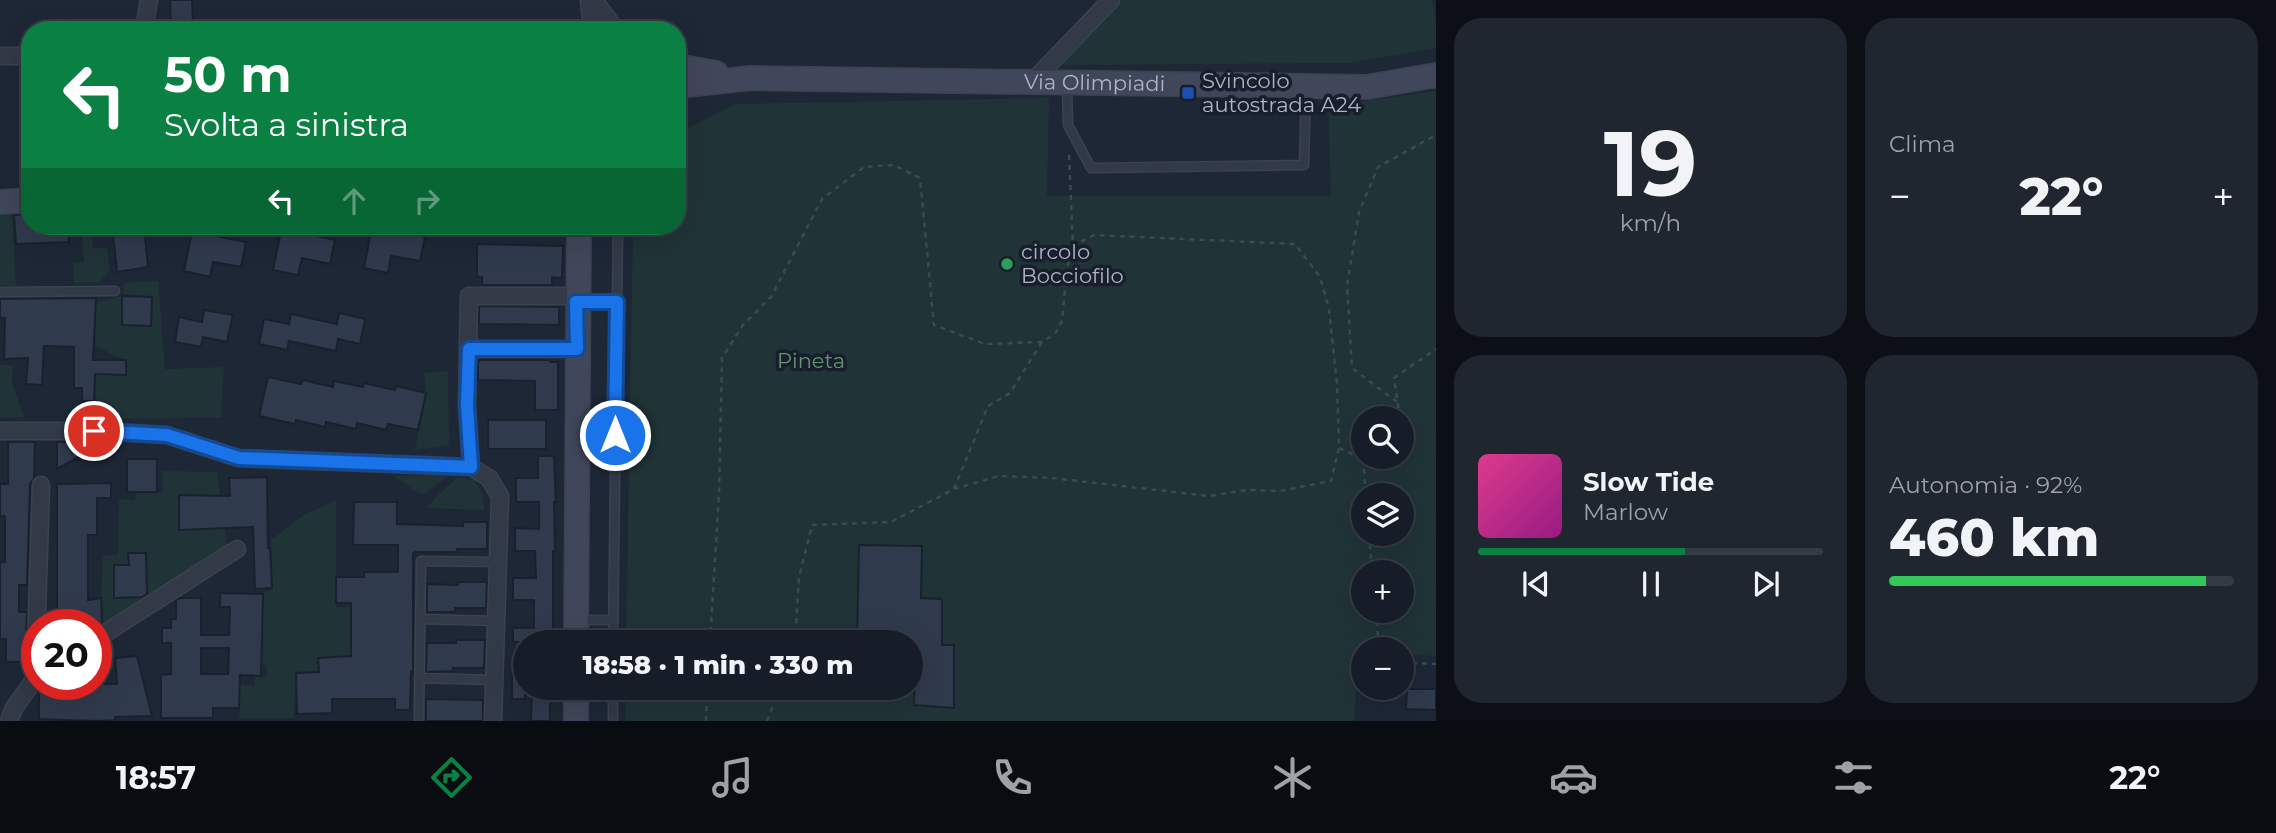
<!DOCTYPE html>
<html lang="it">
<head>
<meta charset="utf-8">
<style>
	:root { --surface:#161d28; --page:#1f2630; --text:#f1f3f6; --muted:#9ea2a8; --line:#353b45; --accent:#0b8043 }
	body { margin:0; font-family:Montserrat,sans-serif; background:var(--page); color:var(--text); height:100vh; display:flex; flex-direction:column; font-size:26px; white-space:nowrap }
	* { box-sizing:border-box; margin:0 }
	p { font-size:23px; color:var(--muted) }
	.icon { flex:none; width:38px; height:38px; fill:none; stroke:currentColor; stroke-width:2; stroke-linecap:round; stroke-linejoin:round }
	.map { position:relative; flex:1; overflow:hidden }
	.details { display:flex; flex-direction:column; gap:18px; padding:18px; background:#0c1016; width:840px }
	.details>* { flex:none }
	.top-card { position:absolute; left:21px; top:21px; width:665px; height:214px; border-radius:28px; box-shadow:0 7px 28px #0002,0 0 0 2px var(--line); background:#0b8043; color:#fff; overflow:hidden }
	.tools { position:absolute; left:1351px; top:406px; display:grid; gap:14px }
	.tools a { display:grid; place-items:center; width:63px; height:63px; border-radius:50%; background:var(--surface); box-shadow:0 7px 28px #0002,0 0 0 2px var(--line); font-size:35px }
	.speed { position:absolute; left:21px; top:609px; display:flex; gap:14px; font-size:35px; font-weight:700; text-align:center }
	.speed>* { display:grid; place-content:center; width:91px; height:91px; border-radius:50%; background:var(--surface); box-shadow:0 7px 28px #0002,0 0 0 2px var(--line); line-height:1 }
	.speed .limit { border:10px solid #d22; background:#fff; color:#111 }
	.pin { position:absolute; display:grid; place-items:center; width:60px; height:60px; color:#fff; margin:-30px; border:4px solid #fff; border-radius:50%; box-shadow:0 2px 7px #0007 }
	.me { position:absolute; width:77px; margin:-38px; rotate:0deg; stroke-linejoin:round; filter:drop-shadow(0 0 5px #0008) }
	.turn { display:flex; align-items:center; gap:24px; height:147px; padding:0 28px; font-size:32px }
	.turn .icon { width:91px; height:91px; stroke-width:2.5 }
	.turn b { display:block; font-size:49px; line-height:60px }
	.lanes { display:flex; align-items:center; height:66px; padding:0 28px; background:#0003; justify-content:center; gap:35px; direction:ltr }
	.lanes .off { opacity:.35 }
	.big { font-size:52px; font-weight:800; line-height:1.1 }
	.details .widget { flex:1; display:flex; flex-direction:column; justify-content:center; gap:10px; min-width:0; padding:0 24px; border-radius:28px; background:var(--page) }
	.details .dial { align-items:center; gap:0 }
	.dial b { font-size:91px; line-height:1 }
	.song { display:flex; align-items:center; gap:21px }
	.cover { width:84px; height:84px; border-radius:10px; background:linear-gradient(135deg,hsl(330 70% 55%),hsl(310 70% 35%)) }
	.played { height:7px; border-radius:4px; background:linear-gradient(90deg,var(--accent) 60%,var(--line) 60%) }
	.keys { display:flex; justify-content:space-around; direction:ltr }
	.heat { display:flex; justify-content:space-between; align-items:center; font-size:38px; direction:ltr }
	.charge { height:10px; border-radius:5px; background:linear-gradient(90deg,#34c759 92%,var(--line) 0) }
	.details .tiles { flex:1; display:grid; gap:18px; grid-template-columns:repeat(2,1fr) }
	.trip { position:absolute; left:513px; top:630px; width:410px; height:70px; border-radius:35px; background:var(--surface); box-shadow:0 7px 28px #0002,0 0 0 2px var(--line); font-weight:800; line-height:70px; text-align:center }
	.dock { display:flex; height:112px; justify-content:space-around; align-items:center; background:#090c10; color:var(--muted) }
	.dock .icon { width:49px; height:49px }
	.dock .current { color:var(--accent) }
	.dock b { font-size:32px; color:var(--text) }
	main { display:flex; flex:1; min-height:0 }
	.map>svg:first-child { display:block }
</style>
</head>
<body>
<main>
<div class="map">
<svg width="1436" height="721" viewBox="0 0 1436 721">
	<rect width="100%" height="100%" fill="#1e2736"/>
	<path fill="#203337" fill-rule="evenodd" d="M 1111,0 L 1432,0 L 1436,21 L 1436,48 L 1349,63 L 1048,65 Z
		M 1436,91 L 1436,656 L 1402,655 L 1402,649 L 1363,649 L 1363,653 L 1359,653 L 1354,721 L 625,721 L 626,688 L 910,688 L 910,642 L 626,642 L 633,226 L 677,226 L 677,134 L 735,104 L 1049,98 L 1047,196 L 1331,196 L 1328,106 ZM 1363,418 L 1402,418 L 1402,457 L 1363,457 ZM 1363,495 L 1402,495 L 1402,534 L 1363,534 ZM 1363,572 L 1402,572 L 1402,611 L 1363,611 Z
		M 12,213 L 16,286 L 0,285 L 0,214 Z
		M 81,226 L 91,226 L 93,248 L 107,248 L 110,270 L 100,282 L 74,283 L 73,263 L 84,262 Z
		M 158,281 L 165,369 L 224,367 L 221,418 L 96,419 L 95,374 L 125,375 L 125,360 L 95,346 L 96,302 L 122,296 L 122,325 L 151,326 L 152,297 L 123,294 L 124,283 Z
		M 0,365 L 13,365 L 12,383 L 24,417 L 0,418 Z
		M 448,371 L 449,445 L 415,450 L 426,393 L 424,373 Z
		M 162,471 L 217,472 L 227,545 L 147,597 L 146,553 L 129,554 L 129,565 L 114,565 L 114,597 L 143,597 L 102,627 L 101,598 L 103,556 L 118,554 L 119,499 L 135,500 L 136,492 L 163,492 Z
		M 452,474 L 422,495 L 394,476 Z
		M 458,477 L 474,480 L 483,494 L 484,510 L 426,508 L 439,494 Z
		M 336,500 L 336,607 L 368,607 L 386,666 L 331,657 L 319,658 L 319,672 L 296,673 L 294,718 L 239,718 L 240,685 L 254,686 L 255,677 L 267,677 L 267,665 L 261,665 L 263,594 L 272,588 L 271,540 L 304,515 Z"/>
	<path fill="#303a4d" stroke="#1a202d" stroke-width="2" fill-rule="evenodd" d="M 170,0 L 192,0 L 193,24 L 171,26 Z
		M 30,214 L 30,226 L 68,226 L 69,242 L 16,244 L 14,215 Z
		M 112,226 L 144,226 L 148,267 L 117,272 Z
		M 193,226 L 217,226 L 215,236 L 246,242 L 241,267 L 213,262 L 210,277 L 184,271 Z
		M 282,226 L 308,226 L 307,234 L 335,240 L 330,264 L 302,258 L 298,275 L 273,270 Z
		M 372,226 L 397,226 L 396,231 L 425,237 L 420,261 L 391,256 L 388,273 L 364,268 Z
		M 477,244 L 563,246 L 562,278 L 552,277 L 552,285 L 482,285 L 482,277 L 477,277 Z
		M 122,296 L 152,297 L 151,326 L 122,325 Z
		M 96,298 L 93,360 L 126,360 L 126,375 L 95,374 L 94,401 L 82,401 L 82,388 L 74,388 L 74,347 L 44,346 L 42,385 L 26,384 L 28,358 L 4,359 L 5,318 L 0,318 L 0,299 Z
		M 479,306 L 559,307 L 559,325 L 479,324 Z
		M 204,310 L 233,315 L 227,342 L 203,337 L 201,347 L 175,342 L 179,317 L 202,322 Z
		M 339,313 L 365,319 L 360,344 L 338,339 L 336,351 L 289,341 L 287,350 L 259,344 L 264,319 L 289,324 L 291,314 L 337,324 Z
		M 481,360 L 550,360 L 550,362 L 558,362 L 558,410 L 535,410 L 535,381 L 478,380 L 478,361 Z
		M 268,377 L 301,384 L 303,380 L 333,387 L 334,381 L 363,387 L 364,383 L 395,390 L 396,386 L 426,393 L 418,430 L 388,424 L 386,430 L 357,423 L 356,429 L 326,422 L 325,427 L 296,420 L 295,424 L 259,416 Z
		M 488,420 L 546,420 L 546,449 L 488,449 Z
		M 8,442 L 35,442 L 34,478 L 30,484 L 27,585 L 19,585 L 19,612 L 27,612 L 25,662 L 6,662 L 6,639 L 0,639 L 0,562 L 5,562 L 5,516 L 0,516 L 0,484 L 8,484 Z
		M 57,442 L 77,442 L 77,458 L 57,469 Z
		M 538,456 L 554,456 L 556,502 L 554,502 L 555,551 L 553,551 L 553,642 L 513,642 L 513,628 L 534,628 L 534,600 L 513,600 L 513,578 L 536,578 L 535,551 L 515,551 L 515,528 L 539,529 L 539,502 L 516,502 L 516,478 L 538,478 Z
		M 127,459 L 157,459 L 157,492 L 127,492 Z
		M 267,477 L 268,548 L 270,548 L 272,588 L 255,589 L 253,527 L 179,530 L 179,495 L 230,496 L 229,478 Z
		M 111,483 L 111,498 L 97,498 L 97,535 L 88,535 L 88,600 L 101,598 L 102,623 L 99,625 L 47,625 L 48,612 L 57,613 L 57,484 Z
		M 354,502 L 397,502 L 397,524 L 463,526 L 463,522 L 487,522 L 487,549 L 457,549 L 457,552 L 415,552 L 413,554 L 413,672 L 411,672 L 410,710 L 395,710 L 395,699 L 332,699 L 332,713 L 297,714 L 296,673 L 319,672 L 318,658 L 351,656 L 351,603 L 336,603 L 336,577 L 364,577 L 364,572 L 398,572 L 398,545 L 353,545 Z
		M 859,545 L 922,546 L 921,598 L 942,599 L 942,645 L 954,645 L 954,708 L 914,705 L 915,675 L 910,675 L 910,642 L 857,642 Z
		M 128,553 L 146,553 L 147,594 L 142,597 L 114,598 L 114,565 L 129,565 Z
		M 458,582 L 487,582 L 486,608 L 455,608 L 455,612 L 427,612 L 427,584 L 458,585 Z
		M 220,593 L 263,594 L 261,676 L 240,675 L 239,708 L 213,708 L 213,718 L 161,718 L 161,675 L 171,674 L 171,643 L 162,643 L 162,628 L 171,628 L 171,619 L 176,619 L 176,600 L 180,598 L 201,598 L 201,635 L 229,635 L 230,607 L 220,607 ZM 201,648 L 229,648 L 228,674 L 201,674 Z
		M 456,640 L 485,640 L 484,668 L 453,668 L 453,671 L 426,672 L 427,643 L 456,643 Z
		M 137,656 L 152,716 L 115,717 L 115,720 L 97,721 L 39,719 L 39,691 L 44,684 L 117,684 L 115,658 Z
		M 512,675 L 525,675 L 525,699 L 512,699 Z
		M 532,688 L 550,688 L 550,721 L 531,721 Z
		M 1407,689 L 1436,689 L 1436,710 L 1406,709 Z
		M 426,699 L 483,700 L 483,721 L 426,721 Z"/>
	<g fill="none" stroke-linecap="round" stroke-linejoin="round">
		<g stroke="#3b4250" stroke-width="11">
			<path id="lane" d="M 1067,86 L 1068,125 L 1091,168 L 1304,165 L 1306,87
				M 0,292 L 115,291
				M 581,302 L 617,302
				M 420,619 L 497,621
				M 578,620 L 613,620
				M 613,642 L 618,226
				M 419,678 L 495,680
				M 419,721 L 421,561 L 499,562
				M 613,721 L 613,688"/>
		</g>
		<g stroke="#3b4250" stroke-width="19">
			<path id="street" d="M 589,0 L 592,30
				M 594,0 L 616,30
				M 144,30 L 149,0
				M 0,56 L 30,56
				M 1032,82 L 1111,0
				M 469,349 L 577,349
				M 0,431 L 94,431 L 167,435 L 238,458 L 471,467 L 489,478 L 500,496 L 493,721
				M 471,467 L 467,405 L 469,296 L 577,296
				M 96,639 L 237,549
				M 35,678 L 41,485
				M 9,721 L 14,708 L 37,676"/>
		</g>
		<g stroke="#3b4250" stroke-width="26">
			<g id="secondary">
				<path d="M 677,66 L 716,73"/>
				<path id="s1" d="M 677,86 L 751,78 L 1367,87 L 1436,75"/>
				<path d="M 0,202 L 30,200"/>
				<path d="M 576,642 L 579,226"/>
				<path d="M 576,721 L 576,688"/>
			</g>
		</g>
		<path stroke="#394c50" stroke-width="2.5" stroke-dasharray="5 5" stroke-linecap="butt" d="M 1069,155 L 1073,246
			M 1397,402 L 1352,368 L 1347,286 L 1359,212 L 1378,167 L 1436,135
			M 1400,418 L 1394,378 L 1436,349
			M 1339,448 L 1363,459 L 1369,457
			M 1363,459 L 1366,495
			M 954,489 L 988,406 L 1010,393 L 1042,342
			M 1369,534 L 1372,572
			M 1376,611 L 1379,649
			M 710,642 L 719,494 L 722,358 L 743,325 L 771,297 L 822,199 L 864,167 L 894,165 L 920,178 L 934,325 L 985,344 L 1042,342 L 1055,334 L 1062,321 L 1067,268 L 1073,246 L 1094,235 L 1295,244 L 1320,277 L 1329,309 L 1337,384 L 1339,448 L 1331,481 L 1280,491 L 1247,490 L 1209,496 L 1052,478 L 999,476 L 954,489 L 891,522 L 812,525 L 799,577 L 795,642
			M 1402,662 L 1436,664
			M 706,721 L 707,688
			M 767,721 L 780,688"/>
		<use href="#lane" stroke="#323947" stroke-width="8"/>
		<use href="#street" stroke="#323947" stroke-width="16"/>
		<use href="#secondary" stroke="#40475a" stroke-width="23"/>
	</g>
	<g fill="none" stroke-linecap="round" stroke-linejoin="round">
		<g stroke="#114b97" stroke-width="18">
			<path id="route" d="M 94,431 L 167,435 L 239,458 L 471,467 L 467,405 L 469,349 L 577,349 L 576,302 L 617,302 L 615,435"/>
		</g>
		<use href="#route" stroke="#1a73e8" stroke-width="12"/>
	</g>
	<rect fill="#1a4fb4" stroke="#181e2b" stroke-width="2.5" x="1181" y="86" width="14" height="14" rx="3.5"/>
	<circle fill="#2e9e5b" stroke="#181e2b" stroke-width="2.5" cx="1007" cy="264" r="7"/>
	<g text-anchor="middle" stroke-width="7" stroke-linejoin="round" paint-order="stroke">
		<g font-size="21" fill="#acb3c4" stroke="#181e2b" text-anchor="start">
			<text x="1202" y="88">Svincolo<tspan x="1202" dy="24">autostrada A24</tspan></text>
			<text x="1021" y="259">circolo<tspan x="1021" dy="24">Bocciofilo</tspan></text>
		</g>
		<g font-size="21" fill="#acb3c4" stroke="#181e2b">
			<text dy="7" stroke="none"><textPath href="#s1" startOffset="418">Via Olimpiadi</textPath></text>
		</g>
		<g font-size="21" fill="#639472" stroke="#181e2b">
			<text x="811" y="368">Pineta</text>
		</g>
	</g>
</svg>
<div class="tools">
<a><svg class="icon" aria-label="search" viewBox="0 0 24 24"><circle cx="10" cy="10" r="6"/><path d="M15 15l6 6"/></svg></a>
<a><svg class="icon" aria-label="layers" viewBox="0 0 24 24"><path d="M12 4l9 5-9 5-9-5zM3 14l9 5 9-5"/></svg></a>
<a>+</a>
<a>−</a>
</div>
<div class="speed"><div class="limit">20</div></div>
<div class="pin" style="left:94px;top:431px;background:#d93025"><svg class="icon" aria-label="arrive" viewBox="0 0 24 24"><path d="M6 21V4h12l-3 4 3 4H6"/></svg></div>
<svg class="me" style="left:615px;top:435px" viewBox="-20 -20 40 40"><circle r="17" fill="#1a73e8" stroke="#fff" stroke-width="3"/><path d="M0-11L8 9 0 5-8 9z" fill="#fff"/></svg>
<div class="trip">18:58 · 1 min · 330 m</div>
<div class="top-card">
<div class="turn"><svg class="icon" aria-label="left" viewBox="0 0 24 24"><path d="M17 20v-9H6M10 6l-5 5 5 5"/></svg><div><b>50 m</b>Svolta a sinistra</div></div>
<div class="lanes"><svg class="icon" aria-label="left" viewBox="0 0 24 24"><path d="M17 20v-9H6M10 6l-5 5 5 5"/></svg><svg class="icon off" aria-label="ahead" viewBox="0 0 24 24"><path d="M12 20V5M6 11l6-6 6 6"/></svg><svg class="icon off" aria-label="right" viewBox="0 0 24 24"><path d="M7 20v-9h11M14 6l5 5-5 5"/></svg></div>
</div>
</div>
<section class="details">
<div class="tiles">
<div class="widget dial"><b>19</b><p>km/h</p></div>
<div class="widget"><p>Clima</p>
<div class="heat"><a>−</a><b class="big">22°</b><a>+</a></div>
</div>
<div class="widget">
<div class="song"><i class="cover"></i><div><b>Slow Tide</b><p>Marlow</p></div></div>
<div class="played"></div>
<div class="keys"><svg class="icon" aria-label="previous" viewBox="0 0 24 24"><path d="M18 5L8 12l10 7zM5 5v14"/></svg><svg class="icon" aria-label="pause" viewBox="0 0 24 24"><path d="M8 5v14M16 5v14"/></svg><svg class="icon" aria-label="next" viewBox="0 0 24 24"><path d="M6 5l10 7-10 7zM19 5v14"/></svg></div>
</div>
<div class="widget"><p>Autonomia · 92%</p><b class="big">460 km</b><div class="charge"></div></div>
</div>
</section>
</main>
<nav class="dock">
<b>18:57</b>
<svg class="icon current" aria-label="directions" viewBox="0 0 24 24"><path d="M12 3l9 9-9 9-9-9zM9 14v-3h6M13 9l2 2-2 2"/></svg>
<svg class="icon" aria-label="music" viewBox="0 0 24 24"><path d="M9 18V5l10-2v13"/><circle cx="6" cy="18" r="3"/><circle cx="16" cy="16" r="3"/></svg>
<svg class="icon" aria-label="phone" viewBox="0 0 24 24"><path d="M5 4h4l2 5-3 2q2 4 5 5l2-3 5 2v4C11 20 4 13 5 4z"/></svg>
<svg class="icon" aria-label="climate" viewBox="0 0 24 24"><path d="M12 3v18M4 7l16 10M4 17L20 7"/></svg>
<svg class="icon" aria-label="car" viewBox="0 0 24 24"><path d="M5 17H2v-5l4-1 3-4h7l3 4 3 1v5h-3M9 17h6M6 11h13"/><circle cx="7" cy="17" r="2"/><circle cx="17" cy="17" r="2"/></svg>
<svg class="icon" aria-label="filters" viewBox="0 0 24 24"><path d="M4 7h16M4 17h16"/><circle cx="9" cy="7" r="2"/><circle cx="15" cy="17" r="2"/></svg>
<b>22°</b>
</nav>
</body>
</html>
